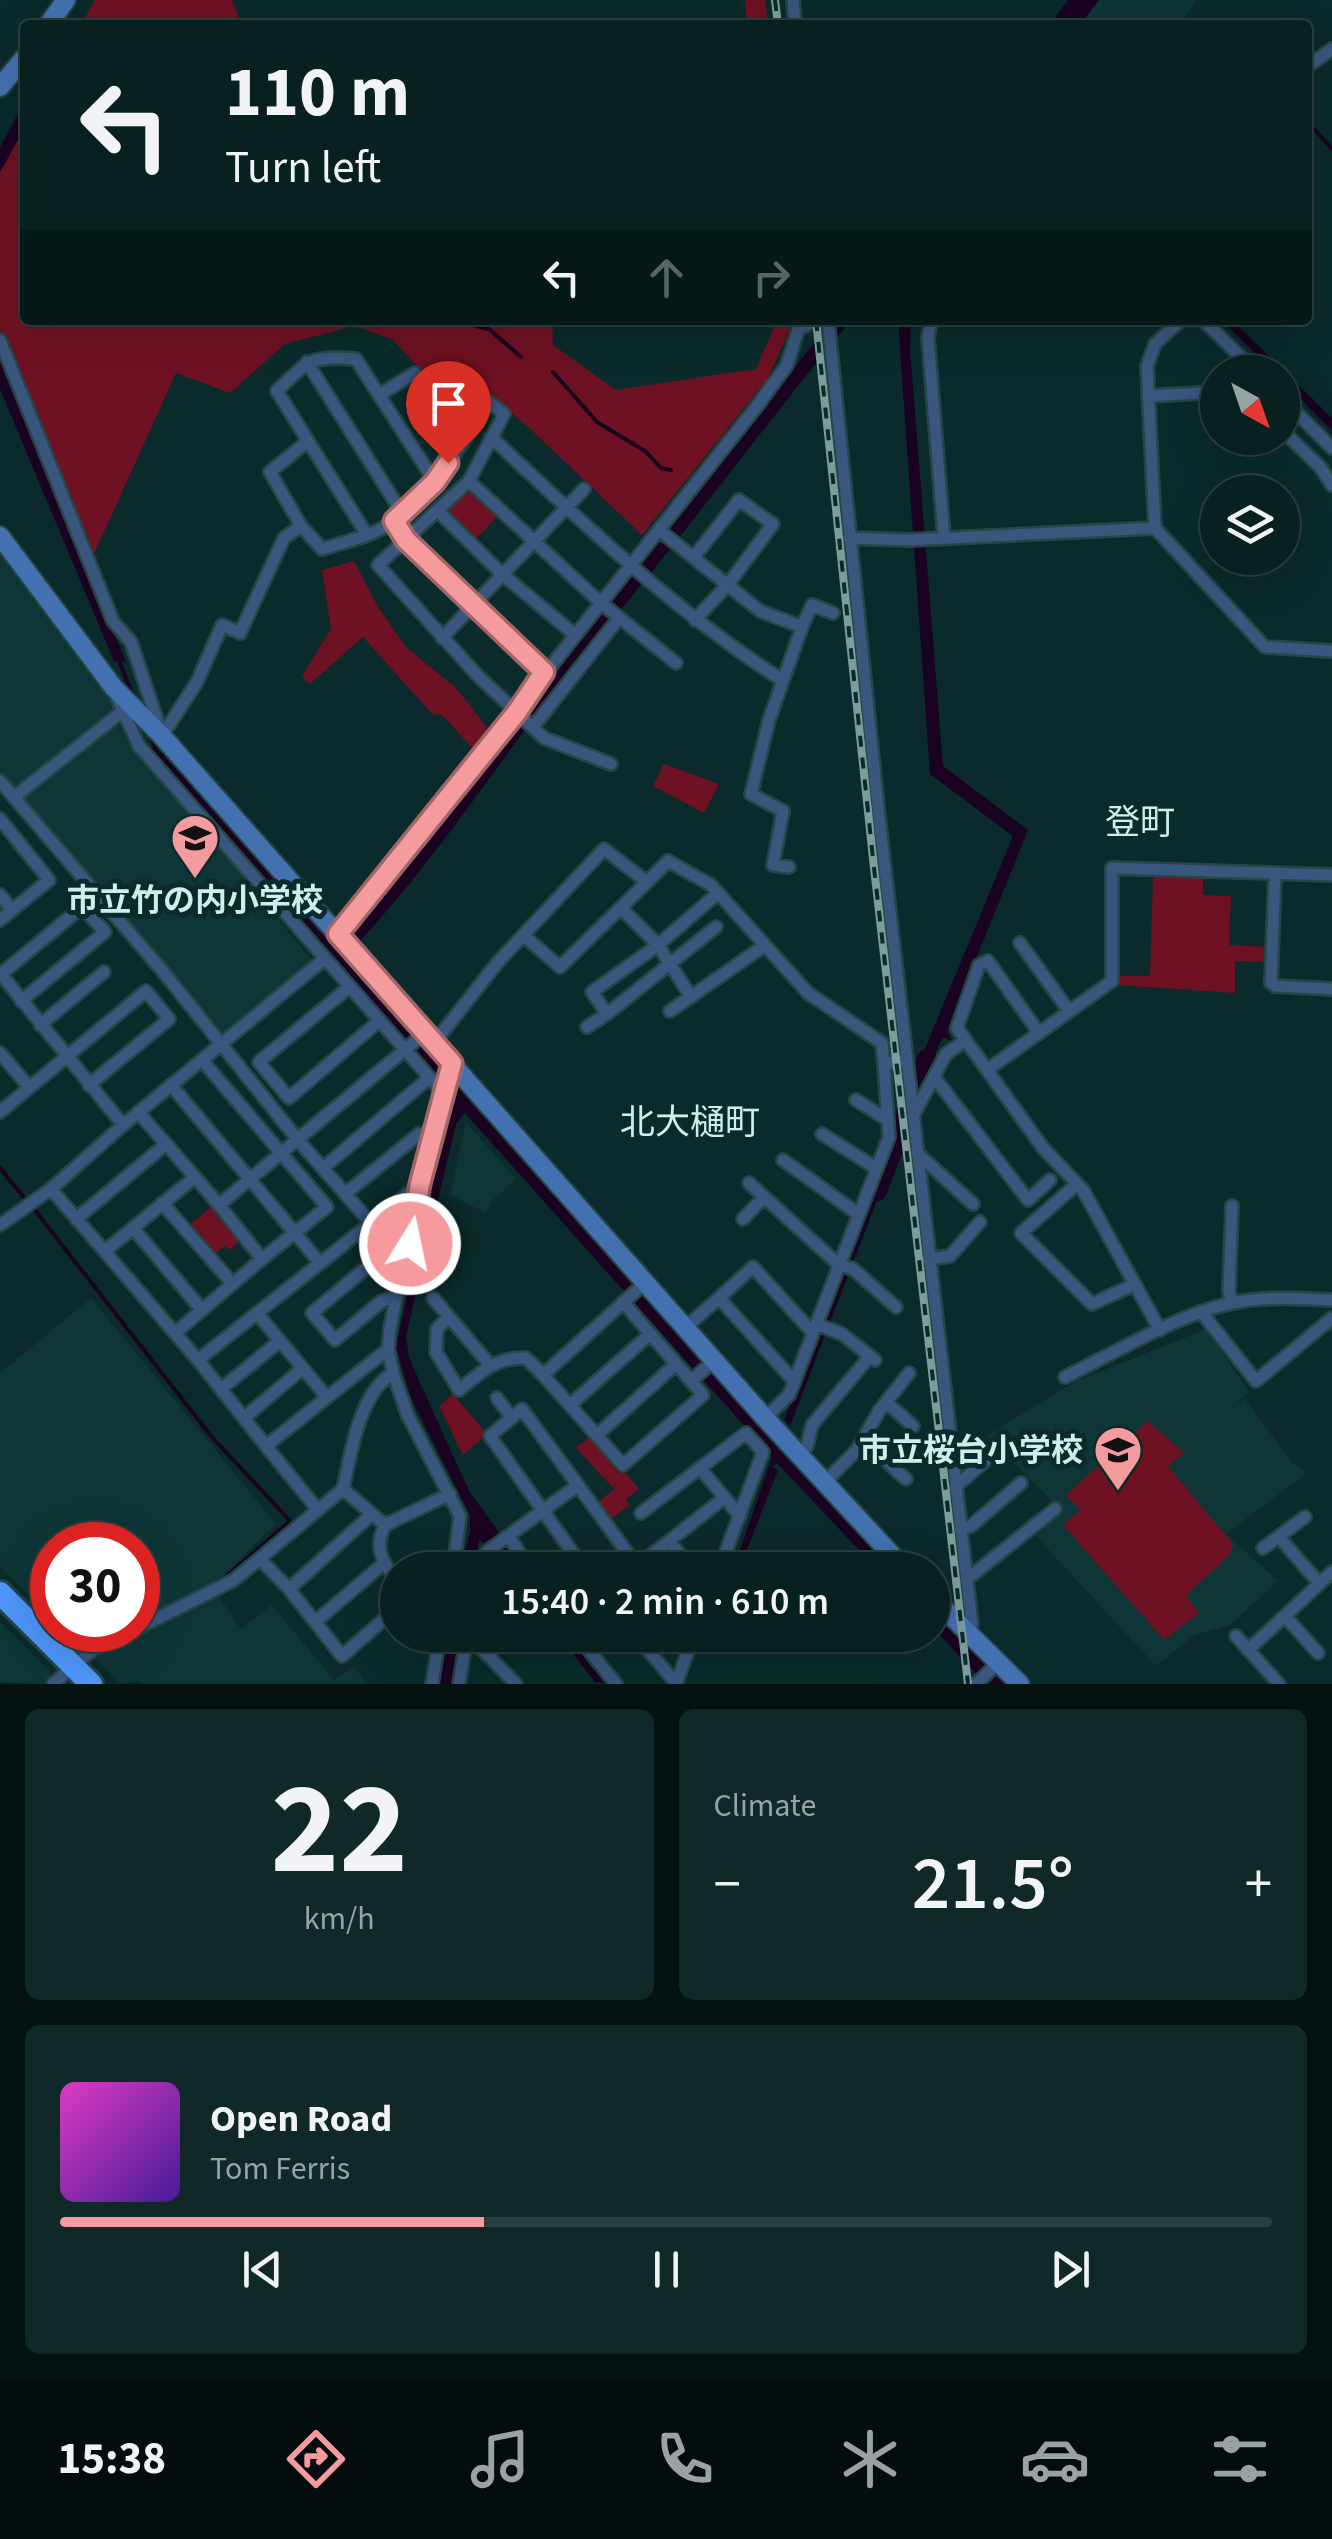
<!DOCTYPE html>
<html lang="en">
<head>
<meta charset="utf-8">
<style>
	:root { --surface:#082020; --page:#112829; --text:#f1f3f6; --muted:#98a3a5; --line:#293e3e; --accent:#f59b9e }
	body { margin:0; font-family:"Source Sans 3","Noto Sans JP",sans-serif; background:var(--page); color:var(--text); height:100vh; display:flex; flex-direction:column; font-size:38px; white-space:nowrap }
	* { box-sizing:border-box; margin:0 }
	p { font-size:32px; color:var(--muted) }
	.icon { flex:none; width:55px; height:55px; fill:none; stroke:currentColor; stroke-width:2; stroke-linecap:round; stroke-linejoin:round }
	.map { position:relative; height:1684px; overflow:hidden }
	.drawer { display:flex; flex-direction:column; gap:25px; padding:25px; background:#041212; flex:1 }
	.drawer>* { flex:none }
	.guide { position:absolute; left:20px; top:20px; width:1292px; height:305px; border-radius:10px; box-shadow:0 10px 40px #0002,0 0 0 2px var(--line); background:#082020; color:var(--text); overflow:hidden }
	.needle { width:65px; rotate:140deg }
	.tools { position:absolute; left:1200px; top:355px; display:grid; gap:20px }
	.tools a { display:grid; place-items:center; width:100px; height:100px; border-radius:50%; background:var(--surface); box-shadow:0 10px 40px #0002,0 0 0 2px var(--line); font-size:50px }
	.speed { position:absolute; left:30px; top:1522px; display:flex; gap:20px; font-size:50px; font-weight:700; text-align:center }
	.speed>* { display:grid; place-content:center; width:130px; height:130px; border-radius:50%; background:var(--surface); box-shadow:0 10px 40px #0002,0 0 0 2px var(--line); line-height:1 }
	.speed .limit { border:15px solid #d22; background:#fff; color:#111 }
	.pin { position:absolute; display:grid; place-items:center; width:85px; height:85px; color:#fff; margin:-102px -42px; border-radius:50% 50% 50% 0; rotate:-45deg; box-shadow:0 0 10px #0007 }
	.pin .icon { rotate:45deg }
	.me { position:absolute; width:110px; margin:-55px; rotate:10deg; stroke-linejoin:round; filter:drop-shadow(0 0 8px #0008) }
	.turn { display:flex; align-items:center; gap:35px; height:210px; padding:0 40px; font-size:45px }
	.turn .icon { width:130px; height:130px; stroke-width:2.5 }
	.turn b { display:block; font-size:70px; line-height:85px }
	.lanes { display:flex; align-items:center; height:95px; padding:0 40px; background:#0003; justify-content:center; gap:50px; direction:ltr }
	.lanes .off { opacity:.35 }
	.big { font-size:75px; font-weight:600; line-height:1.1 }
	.drawer .tile { flex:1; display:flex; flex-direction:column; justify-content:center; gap:15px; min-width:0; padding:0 35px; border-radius:15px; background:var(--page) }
	.drawer .dial { align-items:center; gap:0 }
	.dial b { font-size:130px; line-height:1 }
	.song { display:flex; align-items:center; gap:30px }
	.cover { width:120px; height:120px; border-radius:15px; background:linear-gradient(135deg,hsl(310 70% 55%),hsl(260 70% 35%)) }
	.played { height:10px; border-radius:5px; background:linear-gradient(90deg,var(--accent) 35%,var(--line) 35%) }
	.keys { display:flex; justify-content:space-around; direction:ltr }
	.heat { display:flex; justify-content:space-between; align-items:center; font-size:55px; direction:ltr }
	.drawer .tiles { flex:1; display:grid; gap:25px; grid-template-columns:1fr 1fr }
	.tile:last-child { grid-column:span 2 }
	.trip { position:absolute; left:380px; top:1552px; width:570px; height:100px; border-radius:50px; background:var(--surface); box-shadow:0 10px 40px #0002,0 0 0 2px var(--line); font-weight:600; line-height:100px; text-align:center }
	.dock { display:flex; height:160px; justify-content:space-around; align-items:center; background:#030d0d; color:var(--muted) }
	.dock .icon { width:70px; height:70px }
	.dock .current { color:var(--accent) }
	.dock b { font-size:45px; color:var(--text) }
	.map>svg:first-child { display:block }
</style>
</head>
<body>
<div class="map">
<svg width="1332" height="1684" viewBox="0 0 1332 1684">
	<rect width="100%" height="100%" fill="#0a2a2b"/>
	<path fill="#0e3637" d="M 1099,0 L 1196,0 L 1180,25 L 1080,25 Z
		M 0,551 L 118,705 L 12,790 L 0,775 Z
		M 114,720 L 313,961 L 222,1034 L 21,798 Z
		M 466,1122 L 516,1179 L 493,1200 L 486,1213 L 450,1195 Z
		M 91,1298 L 276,1524 L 219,1580 L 141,1623 L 138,1623 L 138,1545 L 52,1545 L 52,1617 L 0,1567 L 0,1373 Z
		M 1206,1329 L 1249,1392 L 1228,1412 L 1245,1398 L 1293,1464 L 1299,1466 L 1306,1474 L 1226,1534 L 1278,1581 L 1230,1625 L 1195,1635 L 1156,1666 L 1032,1532 L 1059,1508 L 986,1436 L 1074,1382 Z
		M 217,1594 L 241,1629 L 272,1605 L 334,1680 L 354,1667 L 367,1684 L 142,1684 L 138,1681 L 121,1684 L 91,1655 L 108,1641 L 132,1636 Z
		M 0,1622 L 52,1674 L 47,1684 L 0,1682 Z"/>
	<path fill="#6e1122" d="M 95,0 L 232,0 L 242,25 L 81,25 Z
		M 745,0 L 765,0 L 768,25 L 747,25 Z
		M 25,127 L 25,320 L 512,320 L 514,325 L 552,320 L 553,345 L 616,390 L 756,369 L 777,320 L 794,320 L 768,378 L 642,535 L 526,425 L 471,380 L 423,372 L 392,339 L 354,326 L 285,344 L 230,393 L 176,373 L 85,574 L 0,359 L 0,173 Z
		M 464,489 L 471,489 L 499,515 L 474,541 L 446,515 Z
		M 354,561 L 378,607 L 406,647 L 456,688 L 487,727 L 486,741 L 476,752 L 442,715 L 432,714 L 363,637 L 310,684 L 302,676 L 331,629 L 322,570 Z
		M 664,764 L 719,784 L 704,813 L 653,786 Z
		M 1153,877 L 1203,878 L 1203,895 L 1231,896 L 1229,945 L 1268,947 L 1267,962 L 1235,961 L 1235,993 L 1117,985 L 1117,976 L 1150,976 Z
		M 211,1207 L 241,1240 L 229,1250 L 225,1246 L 212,1256 L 187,1227 Z
		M 453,1394 L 487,1434 L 463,1455 L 439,1406 Z
		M 1148,1421 L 1184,1453 L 1168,1466 L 1233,1544 L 1230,1554 L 1186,1596 L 1199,1613 L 1164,1640 L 1063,1525 L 1080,1510 L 1066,1495 Z
		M 589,1437 L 619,1473 L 623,1470 L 639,1489 L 626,1499 L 629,1505 L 610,1520 L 597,1503 L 614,1489 L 576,1448 Z"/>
	<path fill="#190320" d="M 1068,0 L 1099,0 L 1080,25 L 1050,25 Z
		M 25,101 L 25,127 L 0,172 L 0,147 Z
		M 832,320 L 851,320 C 774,414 701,512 624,606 C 602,634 577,659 556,688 C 488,778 424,875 345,957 L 784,1452 L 896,1570 L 878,1570 L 777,1463 L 772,1467 L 778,1470 L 739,1570 L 733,1570 L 772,1457 L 465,1113 L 456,1124 L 406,1336 L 409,1357 L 421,1385 L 469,1491 L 526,1570 L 513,1570 L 501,1555 L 479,1540 L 473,1570 L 460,1570 L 470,1532 L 470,1515 L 411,1398 L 396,1347 L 452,1094 L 169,778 L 147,747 L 165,749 L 332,941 L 357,920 L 417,848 L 586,627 L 611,600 Z
		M 898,320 L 911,320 L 910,349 L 943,766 L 1028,830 L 947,1031 L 952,1041 L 943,1037 L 919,1087 L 917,1068 L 1013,836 L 930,774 Z
		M 1221,320 L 1232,320 L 1332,418 L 1332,431 L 1283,381 L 1282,372 L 1274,372 Z
		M 0,354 L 126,662 L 114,661 L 0,389 Z
		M 883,1166 L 890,1167 L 790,1426 L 784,1420 Z
		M 932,1609 L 1005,1684 L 986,1684 L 933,1628 Z
		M 448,1635 L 460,1635 L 452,1684 L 439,1684 Z
		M 558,1635 L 568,1635 L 591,1667 L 611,1684 L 595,1682 Z"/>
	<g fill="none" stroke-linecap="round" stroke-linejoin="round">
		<path stroke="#190320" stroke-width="4" d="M 1308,122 L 1332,149
			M 456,321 L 489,329 L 521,357
			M 204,324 L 216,320
			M 553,372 L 597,422 L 645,451 L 661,468 L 671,470
			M 118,658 L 133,696
			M 148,732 L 157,751
			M 0,1168 L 26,1200
			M 34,1209 L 211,1436 L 290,1521 L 221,1581"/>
		<path stroke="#190320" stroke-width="20" d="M 877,1191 L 927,1059"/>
		<g stroke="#264546" stroke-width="16">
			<path id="street" d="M 793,0 L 795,25
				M 1308,66 L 1332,49
				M 828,320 L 879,817 L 972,1624 L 969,1633
				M 931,320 L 928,337 L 944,537
				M 1181,320 L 1155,344 L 1147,366 L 1155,528 L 1265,647 L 1332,651
				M 1203,320 L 1256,372
				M 0,340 L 113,621 L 131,642 L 161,732
				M 307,362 L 402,513
				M 379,395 L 435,482
				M 1148,396 L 1218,392
				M 1282,398 L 1332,448
				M 1282,430 L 1321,468 L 1332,485
				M 491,437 C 584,524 674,611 782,680
				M 308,441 L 367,535
				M 462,444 L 415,373 L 379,395 L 356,359 C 309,356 310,359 277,391 L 308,441 L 270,472 L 301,526 L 322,549 C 347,541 375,536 395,520 C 436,489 462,444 489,402 L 504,414 L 469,481 L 378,565 L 478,676 L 544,738 L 611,764
				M 469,481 L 601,603 L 676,663
				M 437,510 L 501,573 L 574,634
				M 394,521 L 406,540 L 544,672
				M 659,530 L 760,611 L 802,627 L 812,605 L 833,613
				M 849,538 L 908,540 L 1155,528
				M 694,557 L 739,500 L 773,524 L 729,583 L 695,620
				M 442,638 L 584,489
				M 117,698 L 139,746 L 444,1094
				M 533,727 L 619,618
				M 162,736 L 197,682 L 222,625 L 240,633 L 284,538 L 301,526
				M 0,781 L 165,974 L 298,1140 L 405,1262
				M 14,797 L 123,711
				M 0,819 L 49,880 L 0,920
				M 789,867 L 773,865 L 783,811 L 751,794 L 769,720 L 802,627
				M 1275,873 L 1271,983 L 1275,986 L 1332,989
				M 0,895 L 12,910
				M 621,908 L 658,945 L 691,997
				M 338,935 L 757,406 L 787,365 L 798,330 L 816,320
				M 523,935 L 560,967 L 647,882
				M 1020,943 L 1069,1011
				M 0,973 L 123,1125
				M 0,975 L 82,907 L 105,932 L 21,1001
				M 348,988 L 259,1062 L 289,1098 L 379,1021
				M 670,1011 L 764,946
				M 607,1014 L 716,927
				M 40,1025 L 104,972
				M 587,1027 L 607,1014 L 592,992 L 658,945 L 718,893
				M 434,1043 L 498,962 L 604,849 L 647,882 L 668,861 L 711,885 L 808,993 L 882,1043 L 884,1064
				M 0,1053 L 29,1087
				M 202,1060 L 327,1207 L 262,1259 L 219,1205
				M 451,1063 L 420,1184 L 390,1328 L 388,1349 L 393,1373 L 408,1416 L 460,1516 L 453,1570
				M 987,1070 L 957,1028 L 979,965 L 988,961 L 1039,1033
				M 935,1078 L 1028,1200 L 1050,1180
				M 171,1085 L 320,1263
				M 856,1100 L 888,1120
				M 0,1112 L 146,991 L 169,1019 L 89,1085
				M 138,1112 L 195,1177
				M 913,1116 L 946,1054 L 966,1040
				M 822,1134 L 876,1168
				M 917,1153 L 973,1204
				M 783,1160 L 858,1214
				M 323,1168 L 429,1078
				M 749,1183 L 839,1265 L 853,1269 L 896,1307
				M 1077,1184 L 1021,1233 L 1092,1304 L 1133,1285
				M 51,1189 L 198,1360 L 266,1446
				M 345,1194 L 419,1134 L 434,1132
				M 162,1203 L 233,1284
				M 1232,1206 L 1229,1291 L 1232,1302
				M 76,1219 L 166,1144
				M 743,1219 L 764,1197
				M 0,1225 L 51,1189 L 123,1125 L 323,960
				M 133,1228 L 202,1310
				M 391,1247 L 312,1313 L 335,1340 L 382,1301 L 397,1296
				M 105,1251 L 195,1177 L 219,1205 L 425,1033
				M 928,1259 L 950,1256 L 980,1222
				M 433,1298 L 490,1365
				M 623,1302 L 703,1395 L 623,1465 L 543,1375 L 646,1282
				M 257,1313 L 326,1396
				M 1202,1313 L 1256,1381 L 1332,1318
				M 449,1317 L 437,1329 L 436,1352 L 459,1390 C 481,1372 496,1357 526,1358 L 543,1375
				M 816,1324 L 842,1334 L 875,1360
				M 686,1327 L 719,1298
				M 1160,1330 L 1083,1190 L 1043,1148 L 987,1070 L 1112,981 L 1112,868 L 1332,875
				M 175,1333 L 262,1259
				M 198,1360 L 420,1184
				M 1065,1377 C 1115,1353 1183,1311 1238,1302 C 1269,1296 1301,1299 1332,1300
				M 691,1381 L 715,1360
				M 794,1381 L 719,1298 L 753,1267 L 813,1333
				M 221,1389 L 280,1341
				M 497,1398 L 512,1418
				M 886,1402 L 913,1426
				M 570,1405 L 650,1334
				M 244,1418 L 303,1368
				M 765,1418 L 789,1395 L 889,1137 L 884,1064 L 906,1060
				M 597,1435 L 676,1364
				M 863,1440 L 906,1479
				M 799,1454 L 807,1446 L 812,1425 L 870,1356
				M 825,1482 L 857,1450 L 879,1411 L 909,1373
				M 955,1487 L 993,1454
				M 318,1510 L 266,1446 L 388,1349
				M 641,1513 L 700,1468
				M 385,1525 L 343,1489 C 351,1453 359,1393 393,1373
				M 960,1529 L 971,1526 L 1021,1483
				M 508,1536 L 532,1570
				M 1279,1537 L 1319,1583
				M 669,1541 L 693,1570
				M 1263,1548 L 1305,1517
				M 260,1559 L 289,1589 L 372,1514
				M 480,1570 L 482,1558 L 489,1550 L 578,1485
				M 585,1570 L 490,1436 L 522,1409 L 640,1570
				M 632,1570 L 724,1498
				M 719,1570 L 763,1452 L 746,1433 L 700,1468 L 740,1516
				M 966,1580 L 1055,1509
				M 398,1582 C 383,1564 373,1548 385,1525 L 450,1494
				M 289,1589 L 342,1656 L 398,1607
				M 1285,1616 L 1318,1653
				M 315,1622 L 383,1564
				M 138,1628 L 234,1580 L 343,1489
				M 577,1635 L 616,1684
				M 635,1635 L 676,1683
				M 1236,1636 L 1279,1684
				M 466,1638 L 472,1639 L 516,1684
				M 1248,1650 L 1332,1572
				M 53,1684 L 103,1641 L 131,1630
				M 432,1684 L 440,1635
				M 459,1684 L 467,1635
				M 676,1684 L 694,1635
				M 976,1684 L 999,1662"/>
		</g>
		<g stroke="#264546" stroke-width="22">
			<path id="secondary" d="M 48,25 L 66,0
				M 0,87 L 25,57
				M 0,536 L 114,688 L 162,736 L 765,1418 L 906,1570
				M 932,1597 L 1020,1684"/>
		</g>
		<g stroke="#264546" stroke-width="28">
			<path id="highway" d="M 0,1593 L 91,1684"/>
		</g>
		<use href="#street" stroke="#39567d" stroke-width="11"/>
		<use href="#secondary" stroke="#4370af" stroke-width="18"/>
		<use href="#highway" stroke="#4e96f9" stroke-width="22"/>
		<g stroke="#7d9c9c" stroke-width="8">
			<path id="rail" d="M 775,0 L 778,25
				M 816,320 L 874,868 L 968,1684"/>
		</g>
		<use href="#rail" stroke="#0a2a2b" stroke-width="4" stroke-dasharray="11" stroke-linecap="butt"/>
	</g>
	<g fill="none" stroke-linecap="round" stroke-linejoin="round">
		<g stroke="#9f6567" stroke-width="25">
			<path id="route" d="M 410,1244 L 420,1184 L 452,1063 L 338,934 L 517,712 L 544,672 L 406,540 L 394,521 L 435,482 L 448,463"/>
		</g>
		<use href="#route" stroke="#f59b9e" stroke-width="18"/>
	</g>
	<defs>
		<g id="school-pin" transform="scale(2.5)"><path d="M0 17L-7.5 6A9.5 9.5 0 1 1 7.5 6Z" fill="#f59b9e" stroke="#0a2a2b"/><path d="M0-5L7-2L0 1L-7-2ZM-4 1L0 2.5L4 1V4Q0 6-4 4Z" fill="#111"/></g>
	</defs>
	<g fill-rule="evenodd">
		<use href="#school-pin" x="195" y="838"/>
		<use href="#school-pin" x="1118" y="1450"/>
	</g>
	<g text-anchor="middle" stroke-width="10" stroke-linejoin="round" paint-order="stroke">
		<g font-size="32" font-weight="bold" fill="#cfeded" stroke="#0a2a2b">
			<text x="195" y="911">市立竹の内小学校</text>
			<text x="1083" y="1461" text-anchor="end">市立桜台小学校</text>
		</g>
		<g font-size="35" fill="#cfeded" stroke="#0a2a2b">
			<text x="1140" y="834">登町</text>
			<text x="690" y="1134">北大樋町</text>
		</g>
	</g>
</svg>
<div class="tools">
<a><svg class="needle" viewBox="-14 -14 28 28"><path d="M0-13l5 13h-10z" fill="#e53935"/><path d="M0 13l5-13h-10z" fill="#98a3a5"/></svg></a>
<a><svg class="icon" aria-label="layers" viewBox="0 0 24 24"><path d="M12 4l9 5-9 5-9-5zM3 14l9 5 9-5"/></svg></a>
</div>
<div class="speed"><div class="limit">30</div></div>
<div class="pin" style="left:448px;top:463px;background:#d93025"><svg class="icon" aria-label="arrive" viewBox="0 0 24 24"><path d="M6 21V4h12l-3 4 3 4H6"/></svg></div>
<svg class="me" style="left:410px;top:1244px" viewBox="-20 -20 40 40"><circle r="17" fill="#f59b9e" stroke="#fff" stroke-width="3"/><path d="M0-11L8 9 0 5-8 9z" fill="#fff"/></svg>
<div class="trip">15:40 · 2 min · 610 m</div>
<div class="guide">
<div class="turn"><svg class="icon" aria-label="left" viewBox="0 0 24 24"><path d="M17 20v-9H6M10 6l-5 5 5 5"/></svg><div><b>110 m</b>Turn left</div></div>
<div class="lanes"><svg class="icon" aria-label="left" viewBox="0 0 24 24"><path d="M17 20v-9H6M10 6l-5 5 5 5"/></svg><svg class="icon off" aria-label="ahead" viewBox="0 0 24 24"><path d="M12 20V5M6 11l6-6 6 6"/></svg><svg class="icon off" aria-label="right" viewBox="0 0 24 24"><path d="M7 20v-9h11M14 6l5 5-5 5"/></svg></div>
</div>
</div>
<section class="drawer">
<div class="tiles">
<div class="tile dial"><b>22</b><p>km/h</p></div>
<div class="tile"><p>Climate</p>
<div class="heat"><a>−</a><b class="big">21.5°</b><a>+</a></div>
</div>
<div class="tile">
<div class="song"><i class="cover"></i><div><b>Open Road</b><p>Tom Ferris</p></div></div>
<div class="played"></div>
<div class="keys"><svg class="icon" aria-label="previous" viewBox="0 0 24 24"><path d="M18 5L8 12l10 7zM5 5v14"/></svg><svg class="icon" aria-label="pause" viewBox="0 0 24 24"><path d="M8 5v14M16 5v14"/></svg><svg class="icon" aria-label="next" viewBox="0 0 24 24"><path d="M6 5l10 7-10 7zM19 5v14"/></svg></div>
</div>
</div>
</section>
<nav class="dock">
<b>15:38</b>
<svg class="icon current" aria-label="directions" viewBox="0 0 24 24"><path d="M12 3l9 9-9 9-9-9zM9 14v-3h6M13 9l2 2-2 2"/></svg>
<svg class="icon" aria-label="music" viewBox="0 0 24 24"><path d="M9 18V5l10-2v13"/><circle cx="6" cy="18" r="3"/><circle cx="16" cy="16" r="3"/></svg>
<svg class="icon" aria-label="phone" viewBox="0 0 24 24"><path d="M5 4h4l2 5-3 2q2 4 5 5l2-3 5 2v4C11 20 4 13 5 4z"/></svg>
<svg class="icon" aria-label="climate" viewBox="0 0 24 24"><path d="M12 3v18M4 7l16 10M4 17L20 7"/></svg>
<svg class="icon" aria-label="car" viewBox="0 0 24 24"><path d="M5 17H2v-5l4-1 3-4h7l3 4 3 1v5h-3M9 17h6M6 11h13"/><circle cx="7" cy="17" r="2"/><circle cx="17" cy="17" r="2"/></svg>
<svg class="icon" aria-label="filters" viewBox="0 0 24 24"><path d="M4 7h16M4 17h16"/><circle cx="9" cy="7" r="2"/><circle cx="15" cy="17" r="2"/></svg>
</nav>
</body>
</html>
